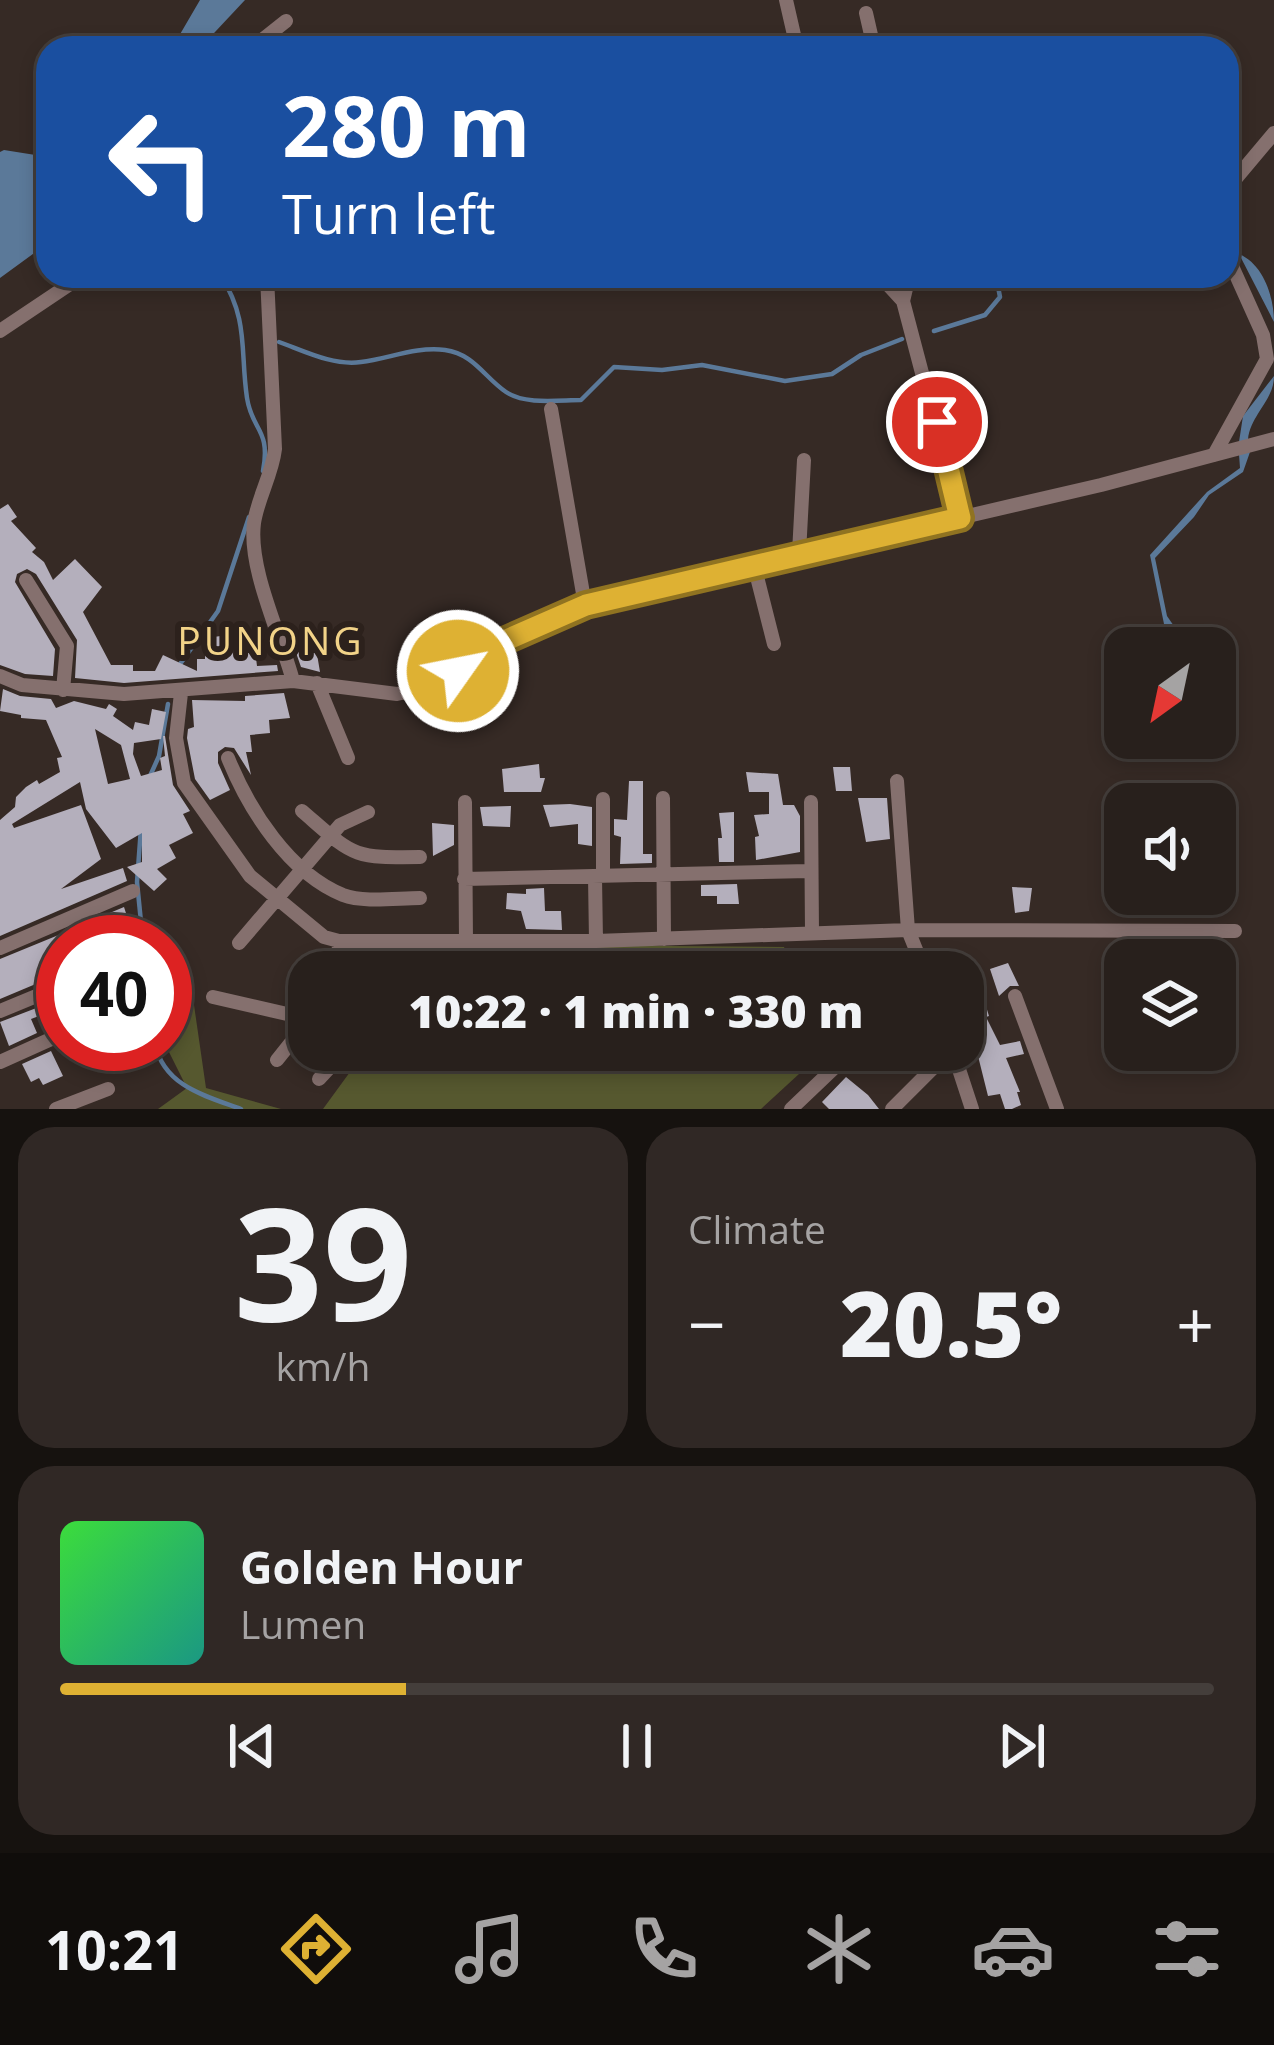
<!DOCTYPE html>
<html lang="en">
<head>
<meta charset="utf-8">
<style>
	:root { --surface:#28201c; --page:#302825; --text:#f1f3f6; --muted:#a5a3a3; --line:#443e3b; --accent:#deb133 }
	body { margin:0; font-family:"Open Sans",sans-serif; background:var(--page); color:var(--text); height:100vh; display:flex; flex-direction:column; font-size:45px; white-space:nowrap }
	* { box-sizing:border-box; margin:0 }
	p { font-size:39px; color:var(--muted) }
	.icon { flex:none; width:66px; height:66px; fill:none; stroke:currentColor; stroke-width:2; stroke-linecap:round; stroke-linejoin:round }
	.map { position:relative; height:1109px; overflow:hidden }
	.drawer { display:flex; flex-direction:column; gap:18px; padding:18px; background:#16120f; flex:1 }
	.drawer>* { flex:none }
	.banner { position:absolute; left:36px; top:36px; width:1203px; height:252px; border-radius:36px; box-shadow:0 6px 18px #0003,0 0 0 3px var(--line); background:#1a4fa0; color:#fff; overflow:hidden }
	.needle { width:78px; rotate:213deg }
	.buttons { position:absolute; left:1104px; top:627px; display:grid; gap:24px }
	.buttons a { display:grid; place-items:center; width:132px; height:132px; border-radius:24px; background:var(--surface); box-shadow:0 6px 18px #0003,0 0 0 3px var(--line); font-size:60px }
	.speed { position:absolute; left:36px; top:915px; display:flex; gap:24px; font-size:60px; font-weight:700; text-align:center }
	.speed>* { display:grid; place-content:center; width:156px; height:156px; border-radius:50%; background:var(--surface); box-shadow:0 6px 18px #0003,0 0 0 3px var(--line); line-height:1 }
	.speed .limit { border:18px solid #d22; background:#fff; color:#111 }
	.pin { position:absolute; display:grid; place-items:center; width:102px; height:102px; color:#fff; margin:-51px; border:6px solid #fff; border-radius:50%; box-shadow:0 3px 12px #0007 }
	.me { position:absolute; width:132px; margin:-66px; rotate:57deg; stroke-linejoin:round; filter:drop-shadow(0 0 9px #0008) }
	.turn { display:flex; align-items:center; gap:42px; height:252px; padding:0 48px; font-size:54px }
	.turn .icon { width:156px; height:156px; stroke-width:2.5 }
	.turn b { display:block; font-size:84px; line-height:102px }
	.big { font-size:90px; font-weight:800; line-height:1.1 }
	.drawer .widget { flex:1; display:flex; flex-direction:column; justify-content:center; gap:18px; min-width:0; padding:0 42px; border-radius:36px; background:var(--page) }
	.drawer .dial { align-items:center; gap:0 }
	.dial b { font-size:156px; line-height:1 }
	.song { display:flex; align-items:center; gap:36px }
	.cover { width:144px; height:144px; border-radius:18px; background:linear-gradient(135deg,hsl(120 70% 55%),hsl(170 70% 35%)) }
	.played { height:12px; border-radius:6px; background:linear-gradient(90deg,var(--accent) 30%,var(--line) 30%) }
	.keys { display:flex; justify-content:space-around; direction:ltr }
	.heat { display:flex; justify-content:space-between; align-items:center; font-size:66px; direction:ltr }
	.drawer .tiles { flex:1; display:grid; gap:18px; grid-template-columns:1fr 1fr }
	.widget:last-child { grid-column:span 2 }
	.trip { position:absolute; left:288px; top:951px; width:696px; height:120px; border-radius:36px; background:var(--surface); box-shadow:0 6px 18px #0003,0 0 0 3px var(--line); font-weight:800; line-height:120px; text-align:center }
	.tab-bar { display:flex; height:192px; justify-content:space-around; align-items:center; background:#100d0b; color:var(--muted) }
	.tab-bar .icon { width:84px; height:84px }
	.tab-bar .current { color:var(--accent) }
	.tab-bar b { font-size:54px; color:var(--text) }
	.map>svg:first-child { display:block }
</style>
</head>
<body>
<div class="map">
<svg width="1274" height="1109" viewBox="0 0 1274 1109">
	<rect width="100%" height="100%" fill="#362a25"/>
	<path fill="#56582f" d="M 406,944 L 784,947 L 794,972 L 411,972 Z
		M 165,951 L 194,1005 L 206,1088 L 281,1109 L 158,1109 L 187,1088 L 165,1044 Z
		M 366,1050 L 823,1050 L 824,1051 L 761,1109 L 323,1109 Z"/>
	<path fill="#5b7999" d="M 200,0 L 245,0 L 200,48 L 172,48 Z
		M 4,150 L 48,157 L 48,243 L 0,278 L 0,152 Z
		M 1239,254 C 1263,264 1274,296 1274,322 Z
		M 1274,376 C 1274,401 1250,415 1248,440 L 1239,442 L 1243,416 Z
		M 1250,452 L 1243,472 L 1209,495 L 1194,517 L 1155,558 L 1167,616 L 1189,648 L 1183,648 L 1164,624 L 1150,555 L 1207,492 L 1240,468 L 1239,454 Z"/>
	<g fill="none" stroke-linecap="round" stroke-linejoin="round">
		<path stroke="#5b7999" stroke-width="4.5" d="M 221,276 C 249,320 240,351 247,398 C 252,431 271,429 263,471
			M 934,331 L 985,315 L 1000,297 L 996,276
			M 279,342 C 304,351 333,366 361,362 C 388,359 416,346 445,350 C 474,354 484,377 506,392 C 525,405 559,400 581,400 L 614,367 L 662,370 L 702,365 L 785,381 L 832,374 L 861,355 L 902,339
			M 178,667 L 218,611 L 249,517
			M 150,776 L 159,756 L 168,704
			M 141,828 L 137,882 L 143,942
			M 155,1044 C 164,1086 205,1096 241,1109"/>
	</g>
	<path fill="#b4afbc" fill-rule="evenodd" d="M 8,504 L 17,517 L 11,521 L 36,548 L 32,552 L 44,562 L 53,580 L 75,559 L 102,587 L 83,612 L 111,665 L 133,665 L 133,671 L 155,671 L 163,655 L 197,671 L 197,659 L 205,659 L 205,638 L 237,634 L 238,651 L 255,650 L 257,666 L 277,665 L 278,671 L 124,683 L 75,678 L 77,640 L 36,574 L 27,569 L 17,574 L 15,582 L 55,649 L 53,676 L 25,674 L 0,665 L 0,509 Z
		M 313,630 L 320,672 L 301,667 L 293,644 L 291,634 Z
		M 3,689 L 20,696 L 51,699 L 56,708 L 74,701 L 106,709 L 109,704 L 117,709 L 113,716 L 133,730 L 135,722 L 149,725 L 152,709 L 166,712 L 161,739 L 134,743 L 133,754 L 141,776 L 162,770 L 160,758 L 165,756 L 163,736 L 165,736 L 173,785 L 190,811 L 183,814 L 193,833 L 169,845 L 176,858 L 157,869 L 167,879 L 154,891 L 127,867 L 142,862 L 142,833 L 116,848 L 86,809 L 80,782 L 12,824 L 14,828 L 81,805 L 101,859 L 61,889 L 123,868 L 127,881 L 0,936 L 0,820 L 15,807 L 16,797 L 26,787 L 37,780 L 39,784 L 60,772 L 57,758 L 62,757 L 46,720 L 21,718 L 21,715 L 0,711 ZM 95,729 L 121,745 L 130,779 L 108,784 Z
		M 284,693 L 290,718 L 269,720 L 270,733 L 250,735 L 252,752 L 246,752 L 251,775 L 234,748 L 225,747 L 218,752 L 218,763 L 230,790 L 210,800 L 195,779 L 187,738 L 188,729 L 194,727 L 192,700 L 245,701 L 245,696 Z
		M 539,764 L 540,778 L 545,778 L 541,792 L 504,792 L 502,769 Z
		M 833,767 L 850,767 L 852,791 L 836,791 Z
		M 746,772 L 778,774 L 783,805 L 794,805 L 800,816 L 800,852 L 756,860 L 755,837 L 759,836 L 754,815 L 769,814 L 769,792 L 749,792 Z
		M 629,781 L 643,781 L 643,854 L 652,854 L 652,863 L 620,864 L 621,837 L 614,835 L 614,819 L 627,820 Z
		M 858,798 L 887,798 L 890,839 L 866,842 Z
		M 570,804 L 592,807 L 592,846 L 578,844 L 578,824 L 550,827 L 543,805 Z
		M 511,806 L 510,827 L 483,826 L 480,807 Z
		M 734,812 L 734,862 L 719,862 L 718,838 L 722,838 L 719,813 Z
		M 432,823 L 454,825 L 454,845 L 433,856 Z
		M 737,884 L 739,904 L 717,904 L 717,896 L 701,896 L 701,885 Z
		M 1012,887 L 1032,888 L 1029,911 L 1015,913 Z
		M 544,888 L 545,911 L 561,911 L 562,930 L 526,929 L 521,911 L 506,909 L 507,893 L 526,894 L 526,889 Z
		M 124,907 L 133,935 L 120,942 L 70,942 L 97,930 L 93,920 Z
		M 61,934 L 63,956 L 43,961 L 50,978 L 0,999 L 0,959 Z
		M 1008,963 L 1019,986 L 1010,986 L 999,996 L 990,969 Z
		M 971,987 L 978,1002 L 984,1000 L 989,1016 L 986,1017 L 1000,1045 L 1020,1041 L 1024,1054 L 1006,1058 L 1020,1092 L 1017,1092 L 1021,1105 L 1012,1109 L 1005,1109 L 1000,1094 L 988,1096 L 977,1052 L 983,1051 L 974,1020 L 970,1021 L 963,1010 L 963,988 Z
		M 52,1002 L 55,1010 L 31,1019 L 37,1033 L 9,1046 L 0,1022 Z
		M 51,1051 L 63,1076 L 43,1085 L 39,1078 L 31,1082 L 22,1064 Z
		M 846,1077 L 868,1095 L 879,1109 L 829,1109 L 822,1102 Z"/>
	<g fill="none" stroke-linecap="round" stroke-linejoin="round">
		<path stroke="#85706e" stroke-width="14" d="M 786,0 L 797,48
			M 866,13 L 874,48
			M 252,48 L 286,21
			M 1227,189 L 1274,133
			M 267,276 L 275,449 C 272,475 258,497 254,523 C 248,569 281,635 293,681
			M 880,276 L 903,301 L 909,276
			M 903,301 L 960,517
			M 0,331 L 82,276
			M 551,409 L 585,605
			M 1214,455 L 1267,359 L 1263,335 L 1227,255
			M 799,553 L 804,460
			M 754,565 L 774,644
			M 26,580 L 67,646 L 63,690
			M 0,676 L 22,685 L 124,694 L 293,681 L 397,694 L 424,688 L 504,641 L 585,605 L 1101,485 L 1274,439
			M 317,683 L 348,758
			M 181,693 L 176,738 L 184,783 L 250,876 L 324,937 L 339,941 L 596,941 L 908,930 L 925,972
			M 228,758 C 249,810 289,873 343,895 C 364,903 397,898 420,898
			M 897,781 L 908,930 L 1235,931
			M 663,798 L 664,939
			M 603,799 L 603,875
			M 465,802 L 466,943
			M 811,802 L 812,933
			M 302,811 C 354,856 350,858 420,857
			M 595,877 L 596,941
			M 464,879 L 809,871
			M 239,943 L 340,825 L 368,812
			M 0,948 L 133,891
			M 338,972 L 339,941
			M 388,972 L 393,942
			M 1015,996 L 1057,1109
			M 213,997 L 309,1019
			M 0,1011 L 63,985
			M 953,1051 L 972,1109
			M 277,1060 L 309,1020
			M 0,1062 L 60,1035
			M 319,1079 L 346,1050
			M 56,1109 L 108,1089
			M 791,1109 L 853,1050
			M 892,1109 L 939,1062 L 954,1055"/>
	</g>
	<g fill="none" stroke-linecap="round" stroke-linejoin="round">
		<g stroke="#907321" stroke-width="30">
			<path id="route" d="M 458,671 L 504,641 L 586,605 L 960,518 L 937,422"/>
		</g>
		<use href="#route" stroke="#deb133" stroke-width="21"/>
	</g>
	<g text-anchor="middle" stroke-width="12" stroke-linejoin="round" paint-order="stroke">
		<g font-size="39" letter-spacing="3" fill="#f2d388" stroke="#2c211c">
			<text x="271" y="655">PUNONG</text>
		</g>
	</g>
</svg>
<div class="buttons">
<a><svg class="needle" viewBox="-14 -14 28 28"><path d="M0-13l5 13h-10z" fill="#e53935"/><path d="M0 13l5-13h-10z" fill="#a5a3a3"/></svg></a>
<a><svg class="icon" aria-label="sound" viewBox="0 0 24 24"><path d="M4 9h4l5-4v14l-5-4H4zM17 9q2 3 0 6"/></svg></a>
<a><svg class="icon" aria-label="layers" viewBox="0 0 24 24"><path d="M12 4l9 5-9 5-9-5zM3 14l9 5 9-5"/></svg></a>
</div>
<div class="speed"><div class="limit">40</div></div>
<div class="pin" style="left:937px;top:422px;background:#d93025"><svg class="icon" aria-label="arrive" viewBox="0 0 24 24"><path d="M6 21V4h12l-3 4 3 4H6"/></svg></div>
<svg class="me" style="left:458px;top:671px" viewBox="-20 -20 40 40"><circle r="17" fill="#deb133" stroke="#fff" stroke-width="3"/><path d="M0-11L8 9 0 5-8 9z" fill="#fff"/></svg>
<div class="trip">10:22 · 1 min · 330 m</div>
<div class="banner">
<div class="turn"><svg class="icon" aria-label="left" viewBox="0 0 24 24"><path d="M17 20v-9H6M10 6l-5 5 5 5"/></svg><div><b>280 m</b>Turn left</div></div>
</div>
</div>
<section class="drawer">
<div class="tiles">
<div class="widget dial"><b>39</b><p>km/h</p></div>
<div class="widget"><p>Climate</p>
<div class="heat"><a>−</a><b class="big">20.5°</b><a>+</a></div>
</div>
<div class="widget">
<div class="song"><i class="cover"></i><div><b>Golden Hour</b><p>Lumen</p></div></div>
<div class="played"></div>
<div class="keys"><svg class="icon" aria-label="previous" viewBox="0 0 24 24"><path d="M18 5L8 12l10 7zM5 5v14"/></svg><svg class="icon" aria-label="pause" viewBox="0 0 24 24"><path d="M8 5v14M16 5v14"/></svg><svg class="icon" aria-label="next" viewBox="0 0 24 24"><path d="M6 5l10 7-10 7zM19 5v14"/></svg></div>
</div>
</div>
</section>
<nav class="tab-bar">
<b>10:21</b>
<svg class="icon current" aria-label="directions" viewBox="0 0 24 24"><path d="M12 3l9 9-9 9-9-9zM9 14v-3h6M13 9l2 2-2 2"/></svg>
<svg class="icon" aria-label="music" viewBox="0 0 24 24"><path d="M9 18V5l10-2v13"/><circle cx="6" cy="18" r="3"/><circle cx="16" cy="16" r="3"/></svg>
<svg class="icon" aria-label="phone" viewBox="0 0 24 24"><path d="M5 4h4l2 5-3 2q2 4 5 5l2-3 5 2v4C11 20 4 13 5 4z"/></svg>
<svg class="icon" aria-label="climate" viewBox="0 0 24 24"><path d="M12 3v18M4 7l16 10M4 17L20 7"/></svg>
<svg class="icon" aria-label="car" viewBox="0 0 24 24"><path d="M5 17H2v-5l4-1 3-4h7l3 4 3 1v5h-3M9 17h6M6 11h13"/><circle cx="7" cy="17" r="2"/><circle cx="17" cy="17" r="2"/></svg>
<svg class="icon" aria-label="filters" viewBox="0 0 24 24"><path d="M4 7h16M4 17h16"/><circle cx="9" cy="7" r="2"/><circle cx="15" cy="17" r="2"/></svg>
</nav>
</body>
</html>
